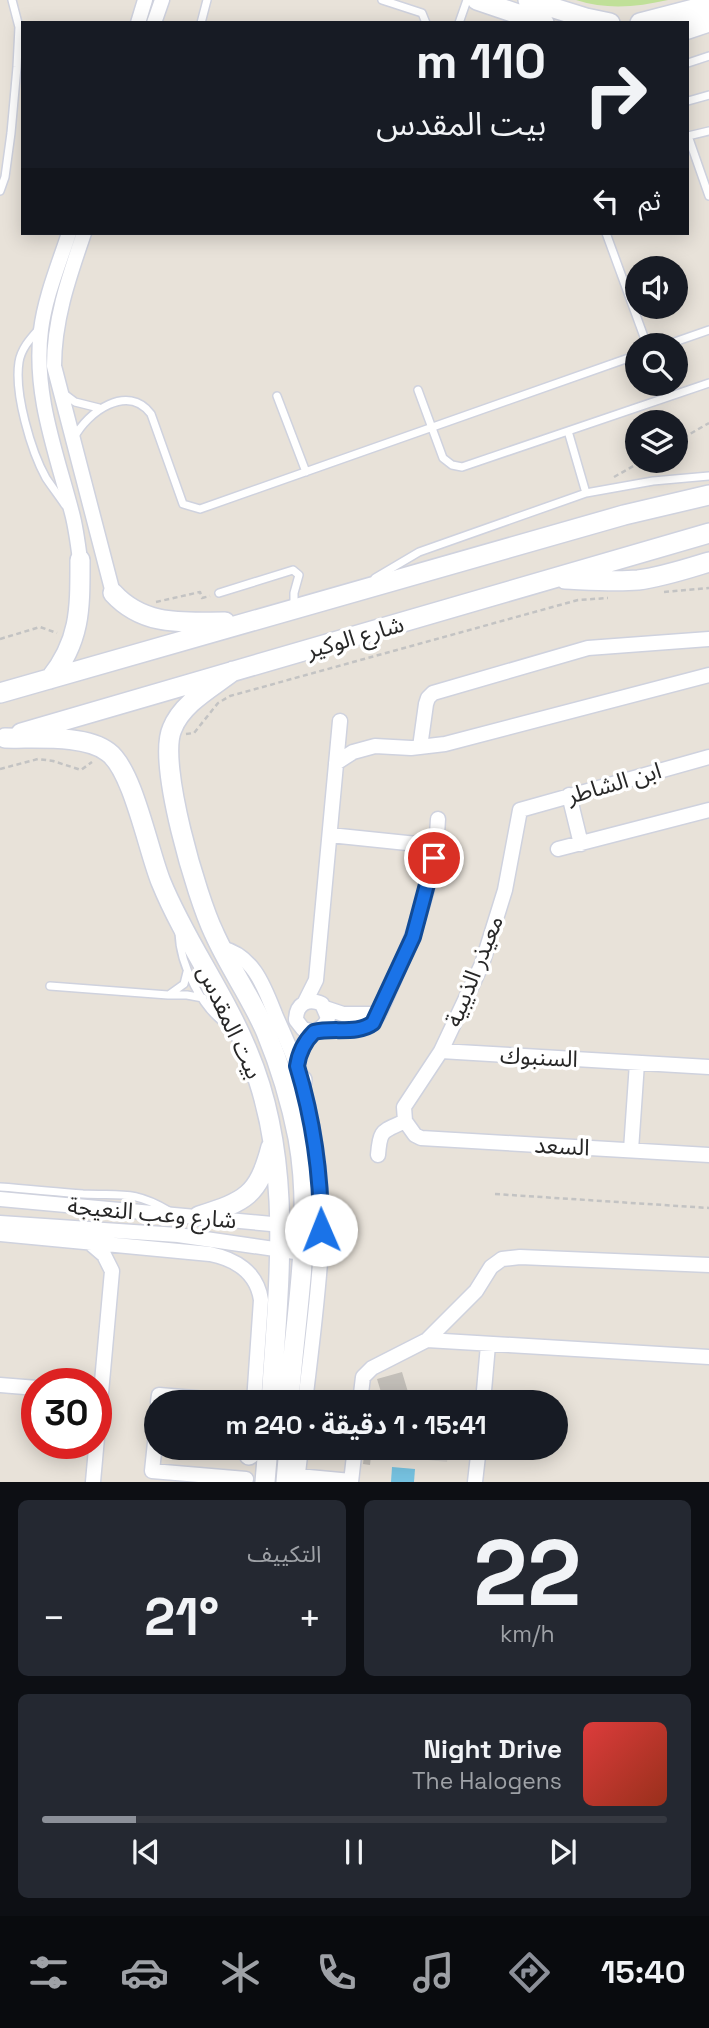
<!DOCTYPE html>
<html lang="ar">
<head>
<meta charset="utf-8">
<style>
	:root { --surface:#171b24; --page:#242831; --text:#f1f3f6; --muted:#9ea1a6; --line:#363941; --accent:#8c9099 }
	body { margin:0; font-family:"Space Grotesk","Noto Sans Arabic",sans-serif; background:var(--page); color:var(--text); direction:rtl; height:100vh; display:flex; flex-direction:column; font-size:26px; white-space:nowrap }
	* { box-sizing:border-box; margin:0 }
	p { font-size:23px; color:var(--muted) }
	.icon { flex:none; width:38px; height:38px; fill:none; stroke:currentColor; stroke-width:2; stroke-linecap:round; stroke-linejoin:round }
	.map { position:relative; height:1482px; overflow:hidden; direction:ltr }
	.side { display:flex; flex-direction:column; gap:18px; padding:18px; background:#0d0f14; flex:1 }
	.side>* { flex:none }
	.guide { position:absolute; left:21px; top:21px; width:668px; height:214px; border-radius:0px; box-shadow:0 4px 18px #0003; direction:rtl; background:#171b24; color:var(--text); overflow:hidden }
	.buttons { position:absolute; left:625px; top:256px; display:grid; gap:14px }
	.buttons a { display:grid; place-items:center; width:63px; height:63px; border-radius:50%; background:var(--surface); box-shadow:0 4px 18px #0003; font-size:35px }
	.speed { position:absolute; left:21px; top:1368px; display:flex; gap:14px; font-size:35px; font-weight:700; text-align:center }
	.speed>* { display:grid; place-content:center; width:91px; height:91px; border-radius:50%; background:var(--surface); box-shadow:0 4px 18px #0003; line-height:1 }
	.speed .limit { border:10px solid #d22; background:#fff; color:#111 }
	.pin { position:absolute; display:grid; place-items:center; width:60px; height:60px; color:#fff; margin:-30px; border:4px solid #fff; border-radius:50%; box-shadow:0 2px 7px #0007 }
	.me { position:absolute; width:77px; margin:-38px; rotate:359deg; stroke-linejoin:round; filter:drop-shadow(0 0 5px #0008) }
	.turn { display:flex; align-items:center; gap:24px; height:147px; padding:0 28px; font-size:32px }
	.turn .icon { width:91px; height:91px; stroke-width:2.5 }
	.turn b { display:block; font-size:49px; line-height:60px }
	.then { display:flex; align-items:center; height:66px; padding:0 28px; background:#0003; gap:14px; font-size:26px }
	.big { font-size:52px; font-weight:700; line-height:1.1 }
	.side .widget { flex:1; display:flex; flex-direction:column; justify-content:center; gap:10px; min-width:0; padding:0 24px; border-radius:10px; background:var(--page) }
	.side .dial { align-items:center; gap:0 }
	.dial b { font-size:91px; line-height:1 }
	.song { display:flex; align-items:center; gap:21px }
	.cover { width:84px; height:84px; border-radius:10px; background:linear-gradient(135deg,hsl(0 70% 55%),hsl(10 70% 35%)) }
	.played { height:7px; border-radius:4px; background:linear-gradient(90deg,var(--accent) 15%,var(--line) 15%) }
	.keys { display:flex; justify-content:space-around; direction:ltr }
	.heat { display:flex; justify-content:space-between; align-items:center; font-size:38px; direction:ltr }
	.side .tiles { flex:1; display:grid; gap:18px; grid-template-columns:1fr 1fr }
	.widget:last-child { grid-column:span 2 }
	.trip { position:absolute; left:144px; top:1390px; width:424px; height:70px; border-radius:35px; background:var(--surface); box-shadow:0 4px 18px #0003; font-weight:700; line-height:70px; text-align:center; direction:rtl }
	.menu { display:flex; height:112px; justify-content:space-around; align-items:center; background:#090b0e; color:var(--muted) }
	.menu .icon { width:49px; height:49px }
	.menu .current { color:var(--accent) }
	.menu b { font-size:32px; color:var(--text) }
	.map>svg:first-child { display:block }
</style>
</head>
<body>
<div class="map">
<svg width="709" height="1482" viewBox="0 0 709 1482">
	<rect width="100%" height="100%" fill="#e8e2d9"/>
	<path fill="#c0e098" d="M 576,0 L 668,0 C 637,7 607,10 576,0 Z"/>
	<path fill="#d9d5d0" d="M 392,1447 L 449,1447 L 447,1462 L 391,1456 Z"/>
	<path fill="#76c2e0" d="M 392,1467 L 415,1469 L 414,1482 L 391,1482 Z"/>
	<path fill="#c3bfb9" d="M 402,1372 L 411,1402 L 384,1402 L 377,1379 Z
		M 365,1447 L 372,1447 L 370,1465 L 363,1464 Z"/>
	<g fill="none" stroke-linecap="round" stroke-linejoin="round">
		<g stroke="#cfd2de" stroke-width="10">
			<path id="lane" d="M 382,0 L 422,13 L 426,23
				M 201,23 L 207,0
				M 459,23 L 467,0
				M 688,63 L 709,56
				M 688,101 L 709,95
				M 688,136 L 709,196
				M 688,136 L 709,131
				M 0,191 L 5,177 L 11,133 L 17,67 L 19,27 L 12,0
				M 606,233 L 647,345
				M 38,330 C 30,339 21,349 19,362 C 14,393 31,451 46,478 C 52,487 59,496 65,505
				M 666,345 L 709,330
				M 418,390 L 443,458 L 452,465 L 462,467 L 709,383
				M 63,393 L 75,402 L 99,408
				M 277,396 L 306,472
				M 568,431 L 586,493
				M 74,438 C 87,412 128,383 151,414 L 183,504 L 200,509 L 637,355
				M 375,578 L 419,552 L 586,493 L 653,481 L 709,476
				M 219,593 L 293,570 L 299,575 L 294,593 L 294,607
				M 179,933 C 180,965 202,1010 230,1027
				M 50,986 L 168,995 L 187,995 L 203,998
				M 170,994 L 184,984 L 187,972
				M 0,1187 C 28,1189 56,1192 83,1194 C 122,1196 133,1190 169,1211"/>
		</g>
		<g stroke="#cfd2de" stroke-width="17">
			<path id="street" d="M 138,23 L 145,0
				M 154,23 L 162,0
				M 69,233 C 59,264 45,297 41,330 C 33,393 56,452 72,513 C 76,528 78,544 80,560
				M 84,233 C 69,277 54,319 54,366 L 113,593
				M 420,747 L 426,704 L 428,698 L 433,693 L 588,648 L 709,639
				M 709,757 L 520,810 L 505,890 L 482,964 L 441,1051 L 404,1107 L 405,1121 L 415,1135 L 421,1138 L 709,1155
				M 336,763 L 353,752 L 375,746 L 411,748 L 445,744 L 709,675
				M 569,795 L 581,844
				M 330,835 L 436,846
				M 558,849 L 709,810
				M 221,948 C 253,955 264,986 275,1014 C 284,1035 295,1057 301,1079 C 316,1133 324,1191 321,1248 C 318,1299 311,1351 305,1402
				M 305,1002 L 316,980 L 340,721
				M 325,1008 L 343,1014 L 379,1014
				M 319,1031 C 341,1028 366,1036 379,1014 C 407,952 435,889 438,819
				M 441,1051 L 709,1067
				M 297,1066 C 299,1055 302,1042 312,1034 C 319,1028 324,1028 328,1018 L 322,1004 C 308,997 296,1004 296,1020 L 303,1029 L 314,1032
				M 631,1150 L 637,1063
				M 378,1155 C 380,1128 383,1132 405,1121
				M 0,1199 L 304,1227
				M 0,1223 L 178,1235 L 302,1253
				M 0,1234 L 210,1254 C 235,1259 257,1272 261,1300 L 254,1402
				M 90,1243 L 104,1255 L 112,1271 L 93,1482
				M 427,1340 L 709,1357
				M 0,1385 L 37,1388
				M 158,1402 L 159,1395 L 241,1402
				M 360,1402 L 363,1377 L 372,1368 L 427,1340 L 476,1291 L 491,1267 L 502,1259 L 520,1257 L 709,1265
				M 483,1402 L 488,1345
				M 156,1433 L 152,1471 L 246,1479
				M 298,1476 L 351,1481
				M 297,1482 L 301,1447
				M 351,1482 L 355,1447
				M 475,1482 L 479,1447"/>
		</g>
		<g stroke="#cfd2de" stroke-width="22">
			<path id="secondary" d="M 477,0 L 544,23
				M 528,0 L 586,18 L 610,23
				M 640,23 L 709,5
				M 688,29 L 709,22
				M 565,579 C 589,580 614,582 638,580 C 662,577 686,569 709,562
				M 113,593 C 144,627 184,622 225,622
				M 233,671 C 211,688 182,703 172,729 C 157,763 197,898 214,933 C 229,967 251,997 266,1032 C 280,1066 291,1102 298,1138 C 314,1225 295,1314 289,1402
				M 50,679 C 81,640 80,608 80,560
				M 0,693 L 624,515 L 709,495
				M 21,733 L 709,533
				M 5,738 C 34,739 85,734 108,752 C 133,770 148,850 161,882 C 185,941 224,993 248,1052 C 295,1163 278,1285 271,1402
				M 295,1117 L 302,1080
				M 199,1216 C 246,1201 258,1196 271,1147
				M 249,1455 L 258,1447
				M 265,1482 L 268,1447
				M 286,1482 L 289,1447"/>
		</g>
		<path stroke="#c3c3c3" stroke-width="2.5" stroke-dasharray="5 3.5" stroke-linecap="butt" d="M 676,442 L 709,423
			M 614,477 L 644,460
			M 664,592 L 709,588
			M 156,602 L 200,592 L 202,598 L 210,596
			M 0,639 L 40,627 L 57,633
			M 186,734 L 194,733 L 218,703 L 230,696 L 578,600 L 608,598
			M 0,769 L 38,759 L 53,761 L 81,770 L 92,762
			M 495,1194 L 709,1208"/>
		<use href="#lane" stroke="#fff" stroke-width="7"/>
		<use href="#street" stroke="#fff" stroke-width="14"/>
		<use href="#secondary" stroke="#fff" stroke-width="19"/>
	</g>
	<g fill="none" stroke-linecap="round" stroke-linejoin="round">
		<g stroke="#114b97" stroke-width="18">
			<path id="route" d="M 321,1230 C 321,1175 313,1119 297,1066 C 299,1052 304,1042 314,1032 C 333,1027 357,1035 373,1023 L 413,937 L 434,858"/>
		</g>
		<use href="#route" stroke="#1a73e8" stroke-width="12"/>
	</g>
	<g text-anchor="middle" stroke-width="7" stroke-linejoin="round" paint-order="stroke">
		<g font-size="23" fill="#272727" stroke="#fff">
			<text transform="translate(355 637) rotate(-16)" y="8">شارع الوكير</text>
			<text transform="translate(614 783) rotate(-16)" y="8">ابن الشاطر</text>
			<text transform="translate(474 971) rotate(-68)" y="8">معيذر الذيبية</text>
			<text transform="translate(230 1022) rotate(65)" y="8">بيت المقدس</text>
			<text transform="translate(539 1057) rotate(3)" y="8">السنبوك</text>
			<text transform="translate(562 1146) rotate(3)" y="8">السعد</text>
			<text transform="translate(152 1213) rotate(5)" y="8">شارع وعب النعيجة</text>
		</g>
	</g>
</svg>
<div class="buttons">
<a><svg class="icon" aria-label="sound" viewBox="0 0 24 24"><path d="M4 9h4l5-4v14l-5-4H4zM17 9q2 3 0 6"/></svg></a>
<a><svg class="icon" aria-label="search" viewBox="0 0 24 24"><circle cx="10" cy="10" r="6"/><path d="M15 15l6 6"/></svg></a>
<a><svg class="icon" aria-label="layers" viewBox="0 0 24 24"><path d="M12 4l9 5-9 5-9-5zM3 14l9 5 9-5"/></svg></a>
</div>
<div class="speed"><div class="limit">30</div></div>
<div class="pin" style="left:434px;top:858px;background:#d93025"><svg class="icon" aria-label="arrive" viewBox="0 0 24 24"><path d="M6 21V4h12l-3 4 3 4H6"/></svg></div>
<svg class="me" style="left:321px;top:1230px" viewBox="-20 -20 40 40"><circle r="19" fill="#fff"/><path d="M0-13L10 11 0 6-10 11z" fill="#1a73e8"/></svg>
<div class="trip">15:41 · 1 دقيقة · 240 m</div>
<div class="guide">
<div class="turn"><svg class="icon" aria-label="right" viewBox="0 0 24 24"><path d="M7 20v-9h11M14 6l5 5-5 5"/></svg><div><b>110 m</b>بيت المقدس</div></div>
<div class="then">ثم<svg class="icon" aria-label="left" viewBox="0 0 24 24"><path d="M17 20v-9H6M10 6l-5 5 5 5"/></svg></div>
</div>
</div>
<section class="side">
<div class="tiles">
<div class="widget dial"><b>22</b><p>km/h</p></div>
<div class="widget"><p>التكييف</p>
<div class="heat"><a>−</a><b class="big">21°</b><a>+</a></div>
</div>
<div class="widget">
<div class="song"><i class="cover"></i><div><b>Night Drive</b><p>The Halogens</p></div></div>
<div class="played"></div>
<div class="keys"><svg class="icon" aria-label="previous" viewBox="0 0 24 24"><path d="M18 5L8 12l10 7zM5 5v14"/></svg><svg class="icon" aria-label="pause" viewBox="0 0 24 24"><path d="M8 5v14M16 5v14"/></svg><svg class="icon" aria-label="next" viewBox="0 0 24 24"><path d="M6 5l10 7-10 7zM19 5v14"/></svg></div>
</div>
</div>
</section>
<nav class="menu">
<b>15:40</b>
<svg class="icon current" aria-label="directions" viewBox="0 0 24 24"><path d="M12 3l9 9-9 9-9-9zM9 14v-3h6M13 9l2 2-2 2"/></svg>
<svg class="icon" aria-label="music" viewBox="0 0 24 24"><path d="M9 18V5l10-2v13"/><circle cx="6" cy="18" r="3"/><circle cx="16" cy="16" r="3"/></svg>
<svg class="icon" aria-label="phone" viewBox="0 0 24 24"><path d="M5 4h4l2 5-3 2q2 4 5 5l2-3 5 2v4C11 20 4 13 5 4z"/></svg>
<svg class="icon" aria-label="climate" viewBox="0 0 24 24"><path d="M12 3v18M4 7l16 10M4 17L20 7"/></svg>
<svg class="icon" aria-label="car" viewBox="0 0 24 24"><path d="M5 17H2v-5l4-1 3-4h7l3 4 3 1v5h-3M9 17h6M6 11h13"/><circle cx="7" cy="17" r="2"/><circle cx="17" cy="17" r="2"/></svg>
<svg class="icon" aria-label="filters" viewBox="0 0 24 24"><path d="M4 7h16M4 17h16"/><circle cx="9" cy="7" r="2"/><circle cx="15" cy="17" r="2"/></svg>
</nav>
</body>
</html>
